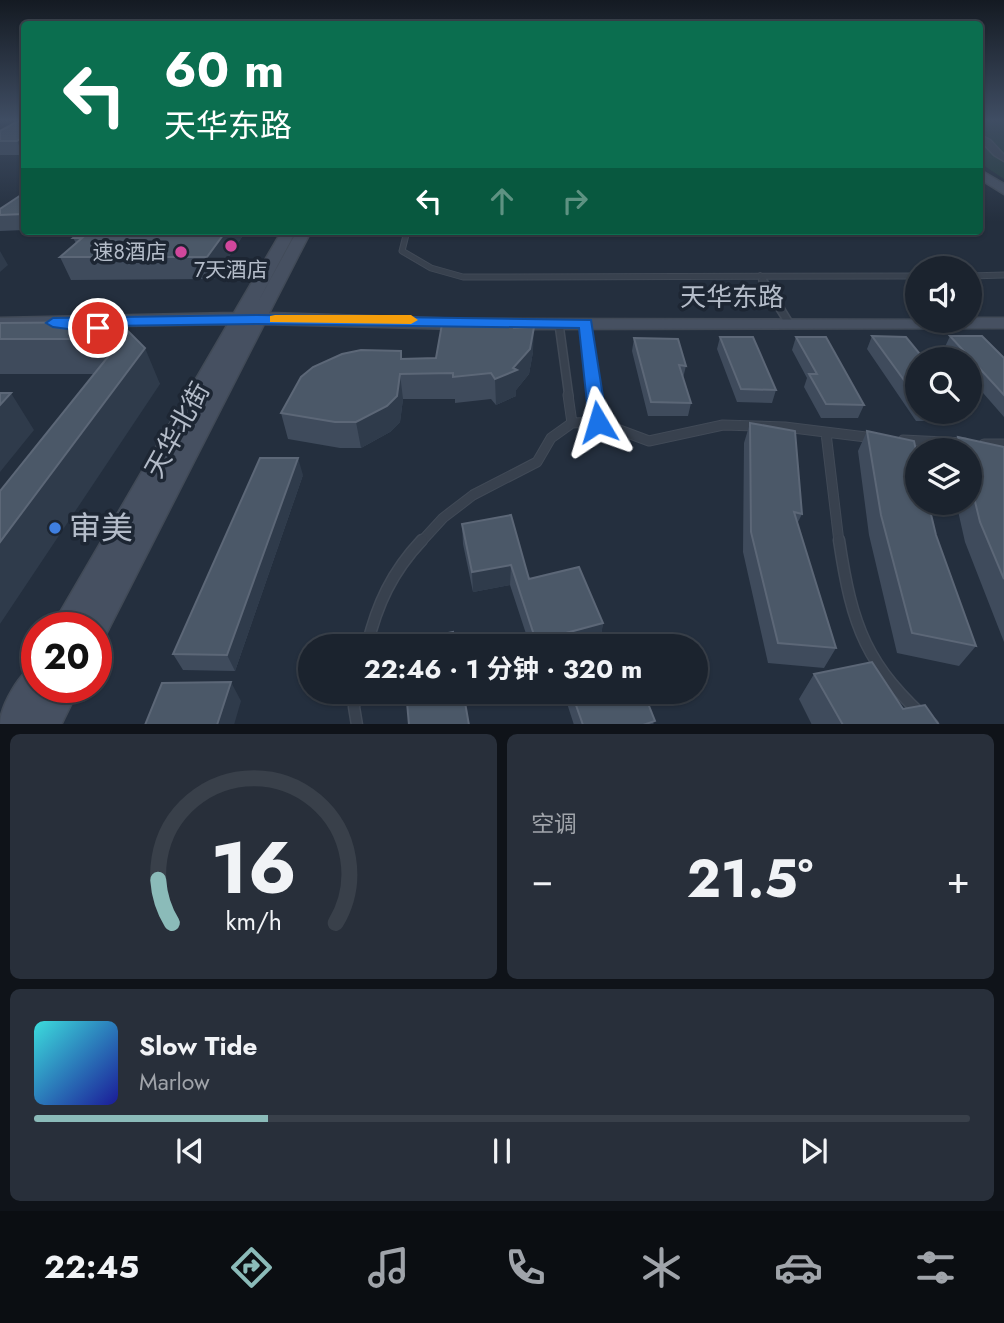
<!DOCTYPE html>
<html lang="zh">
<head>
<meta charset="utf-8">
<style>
	:root { --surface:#1b232e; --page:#282f3a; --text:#f1f3f6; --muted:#a0a4aa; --line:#39404a; --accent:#8bbbb9 }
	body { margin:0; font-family:Jost,"Noto Sans SC",sans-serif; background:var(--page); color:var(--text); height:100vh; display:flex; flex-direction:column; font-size:26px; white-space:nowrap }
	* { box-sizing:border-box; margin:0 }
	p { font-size:23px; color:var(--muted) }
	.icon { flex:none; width:38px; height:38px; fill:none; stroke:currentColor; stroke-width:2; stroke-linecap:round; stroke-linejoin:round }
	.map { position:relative; height:724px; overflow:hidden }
	.sheet { display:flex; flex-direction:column; gap:10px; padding:10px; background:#0f1319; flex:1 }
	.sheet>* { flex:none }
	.hud { position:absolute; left:21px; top:21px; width:962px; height:214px; border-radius:7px; box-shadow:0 2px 5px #0004,0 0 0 2px var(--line); background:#0b6e4f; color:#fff; overflow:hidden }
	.buttons { position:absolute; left:905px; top:256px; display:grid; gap:14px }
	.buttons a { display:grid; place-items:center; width:77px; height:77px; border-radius:50%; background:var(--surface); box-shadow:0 2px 5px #0004,0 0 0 2px var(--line); font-size:35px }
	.speed { position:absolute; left:21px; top:612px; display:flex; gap:14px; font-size:35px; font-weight:700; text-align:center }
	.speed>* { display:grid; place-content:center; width:91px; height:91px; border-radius:50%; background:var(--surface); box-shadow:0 2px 5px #0004,0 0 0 2px var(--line); line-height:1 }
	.speed .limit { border:10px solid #d22; background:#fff; color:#111 }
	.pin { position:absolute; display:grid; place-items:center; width:60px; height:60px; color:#fff; margin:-30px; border:4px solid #fff; border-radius:50%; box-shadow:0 2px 7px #0007 }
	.me { position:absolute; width:77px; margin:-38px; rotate:353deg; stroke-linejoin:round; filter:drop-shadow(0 0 5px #0008) }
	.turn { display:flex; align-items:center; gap:24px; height:147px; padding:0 28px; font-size:32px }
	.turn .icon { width:91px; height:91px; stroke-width:2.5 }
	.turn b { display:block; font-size:49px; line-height:60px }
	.lanes { display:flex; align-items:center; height:66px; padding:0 28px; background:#0003; justify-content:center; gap:35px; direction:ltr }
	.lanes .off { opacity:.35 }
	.big { font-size:52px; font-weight:700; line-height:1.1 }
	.sheet .tile { flex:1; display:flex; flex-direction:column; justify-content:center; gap:10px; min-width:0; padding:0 24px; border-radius:10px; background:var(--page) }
	.sheet .dial { align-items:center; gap:0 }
	.dial svg { height:182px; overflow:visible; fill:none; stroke:var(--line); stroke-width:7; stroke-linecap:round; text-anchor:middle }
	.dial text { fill:var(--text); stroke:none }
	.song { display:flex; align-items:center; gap:21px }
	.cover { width:84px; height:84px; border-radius:10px; background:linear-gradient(135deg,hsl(180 70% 55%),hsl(240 70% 35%)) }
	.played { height:7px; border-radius:4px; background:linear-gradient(90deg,var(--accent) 25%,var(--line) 25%) }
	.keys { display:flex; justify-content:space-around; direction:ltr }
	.heat { display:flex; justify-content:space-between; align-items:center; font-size:38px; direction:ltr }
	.sheet .tiles { flex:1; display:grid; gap:10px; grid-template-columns:1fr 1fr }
	.tile:last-child { grid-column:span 2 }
	.trip { position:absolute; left:298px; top:634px; width:410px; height:70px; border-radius:35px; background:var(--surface); box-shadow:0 2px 5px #0004,0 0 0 2px var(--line); font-weight:700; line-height:70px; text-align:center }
	.tabs { display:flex; height:112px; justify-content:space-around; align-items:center; background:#0b0e12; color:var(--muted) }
	.tabs .icon { width:49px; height:49px }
	.tabs .selected { color:var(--accent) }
	.tabs b { font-size:32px; color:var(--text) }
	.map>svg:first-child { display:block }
</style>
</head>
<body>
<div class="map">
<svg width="1004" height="725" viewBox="0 0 1004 725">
	<rect width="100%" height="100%" fill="#242f3e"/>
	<path fill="#263c3f" d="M 980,120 L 1004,120 L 1004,179 L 980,163 Z"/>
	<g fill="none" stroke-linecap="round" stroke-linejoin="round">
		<g stroke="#414a57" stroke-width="7">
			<path id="lane-far3" d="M 407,231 L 402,251 L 431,268 L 463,277 L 917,276
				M 760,276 L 764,282
				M 970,276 L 1004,275"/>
		</g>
		<g stroke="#414a57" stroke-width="10">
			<path id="lane-far2" d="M 763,281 L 789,323
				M 559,324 L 569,397
				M 586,324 L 595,397"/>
		</g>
		<g stroke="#414a57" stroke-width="11">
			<path id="lane-far1" d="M 568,395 L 572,423
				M 595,395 L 598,422
				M 826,433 L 839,542
				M 903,440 L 965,443
				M 984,444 L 1004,444
				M 421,542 L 443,518 L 473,495 L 537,462 L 551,438 L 572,423 L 598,422 L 649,441 L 723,425 L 785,427 L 874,438"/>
		</g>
		<g stroke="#414a57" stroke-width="13">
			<path id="lane" d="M 839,540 C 852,627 866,666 933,725
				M 367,646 C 377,604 392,572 422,540
				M 357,691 L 354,707 L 357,725"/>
		</g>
		<g stroke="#414a57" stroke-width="3">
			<path id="street" d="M 980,135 L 990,140 L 1004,155 L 1004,161 L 994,155 L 980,140 Z"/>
		</g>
		<g stroke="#414a57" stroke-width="3">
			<path id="secondary" d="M 980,170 L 1004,184 L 1004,194 L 980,179 Z
				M 282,231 L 296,231 L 258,302 L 297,231 L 311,231 L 269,313 L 460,319 L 970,320 L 970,318 L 1004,318 L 1004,328 L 460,329 L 264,324 L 104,638 L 96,641 L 96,628 L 51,628 L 228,324 L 0,328 L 0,318 L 234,313 Z
				M 37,664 L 37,688 L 79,688 L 61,725 L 0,725 C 0,706 20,671 37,664 Z"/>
		</g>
		<use href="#lane-far3" stroke="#38414e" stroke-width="5"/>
		<use href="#lane-far2" stroke="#38414e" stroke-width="7"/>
		<use href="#lane-far1" stroke="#38414e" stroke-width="9"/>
		<use href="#lane" stroke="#38414e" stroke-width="10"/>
		<use href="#street" fill="#38414e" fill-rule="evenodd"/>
		<use href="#secondary" fill="#465061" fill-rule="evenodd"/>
	</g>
	<path fill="#3f4b5c" d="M 20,120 L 23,155 L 0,155 L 0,131 Z
		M 24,193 L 24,230 L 0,231 L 0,209 Z
		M 81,231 L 246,231 L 214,279 L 71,280 L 60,257 L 76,243 L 73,238 Z
		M 119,322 L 160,384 L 94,374 L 0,374 L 0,323 Z
		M 514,328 L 533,352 L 529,374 L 516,390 L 516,396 L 496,405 L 491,399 L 455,403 L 455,399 L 403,399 L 400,422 L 390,432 L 361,448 L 340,448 L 288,439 L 281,413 L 401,351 L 402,359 L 436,358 Z
		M 872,336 L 917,359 L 917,411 L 961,411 L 956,421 L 916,421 L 867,349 Z
		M 950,336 L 1004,358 L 1004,417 L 970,378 L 970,359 L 953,359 L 944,349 Z
		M 720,337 L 776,390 L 772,403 L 737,402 L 717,349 Z
		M 796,337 L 864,405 L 858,418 L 821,418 L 804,387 L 807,378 L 792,350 Z
		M 634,338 L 686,366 L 683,378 L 691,403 L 688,416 L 648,416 L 632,351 Z
		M 750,423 L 802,514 L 797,524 L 836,648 L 824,668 L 768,663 L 743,552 L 744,443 Z
		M 867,431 L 936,535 L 976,646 L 959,666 L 897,653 L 869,535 L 858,451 Z
		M 958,437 L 1004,447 L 1004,642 L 965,542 L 956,502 L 970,502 L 970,450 L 951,450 Z
		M 303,475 L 235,671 L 183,670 L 173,654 Z
		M 462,524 L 529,579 L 603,623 L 600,642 L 588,646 L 530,646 L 510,585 L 473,592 L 463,544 Z
		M 814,674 L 903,709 L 939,725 L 812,725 L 799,699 Z
		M 563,691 L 643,691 L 654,725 L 574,725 Z"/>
	<path fill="#2f3b4b" d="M 24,136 L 24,154 L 23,155 L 17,141 Z
		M 226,231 L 246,231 L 214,279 L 207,257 Z
		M 0,251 L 8,265 L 0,272 Z
		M 534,327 L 533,352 L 529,374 L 516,390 L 516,396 L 496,405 L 495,379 L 513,368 Z
		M 145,348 L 160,384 L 0,624 L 0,542 Z
		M 400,374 L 403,399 L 400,422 L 390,432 L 361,448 L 356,422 Z
		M 11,393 L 34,430 L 0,472 L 0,405 Z
		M 298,458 L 303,475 L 235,671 L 227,655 Z
		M 511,565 L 510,585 L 473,592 L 472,572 Z
		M 603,623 L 600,642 L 588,646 L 536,646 L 536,641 Z
		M 231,682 L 241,701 L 234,725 L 217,725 Z"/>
	<path fill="#4b5868" stroke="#5c6777" stroke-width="2" d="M 20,120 L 24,120 L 24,136 L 17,141 L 0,141 L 0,131 Z
		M 24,193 L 24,214 L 0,215 L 0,209 Z
		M 81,231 L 226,231 L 207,257 L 60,257 L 82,238 L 73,238 Z
		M 119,322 L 145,348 L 0,542 L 0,491 L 111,353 L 97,339 L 0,339 L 0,323 Z
		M 513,322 L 514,328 L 534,327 L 530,349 L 513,368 L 517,370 L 495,379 L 491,373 L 453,377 L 453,373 L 400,374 L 397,396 L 387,406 L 356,422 L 335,422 L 281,413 L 301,377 L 313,367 L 342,354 L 361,350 L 401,351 L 401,359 L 436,358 L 442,324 Z
		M 872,336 L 906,337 L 924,359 L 917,359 L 917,398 Z
		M 950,336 L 982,336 L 1004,358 L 1004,395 Z
		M 720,337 L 753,337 L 776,390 L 741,389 Z
		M 796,337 L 826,337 L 864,405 L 826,404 L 809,374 L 817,374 Z
		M 634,338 L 678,339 L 686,366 L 679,365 L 691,403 L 651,402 Z
		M 0,393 L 11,393 L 0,405 Z
		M 750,423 L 795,431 L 802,514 L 794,512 L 836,648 L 778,643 L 751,532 Z
		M 867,431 L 914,441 L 917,455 L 917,502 L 928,502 L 936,535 L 976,646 L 912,633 L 881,515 Z
		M 958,437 L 1004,447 L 1004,579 L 980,522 L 970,481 L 970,450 L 962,450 Z
		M 260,458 L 298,458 L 227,655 L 173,654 Z
		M 511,515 L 529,579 L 579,567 L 603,623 L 536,641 L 511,565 L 472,572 L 462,524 Z
		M 453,632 L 455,646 L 401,646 L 401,643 Z
		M 872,662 L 903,709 L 925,705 L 939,725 L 843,725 L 814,674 Z
		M 231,682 L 217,725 L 145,725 L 162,683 Z
		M 406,691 L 463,691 L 469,725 L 409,725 Z
		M 571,691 L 643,691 L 655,721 L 643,725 L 583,725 Z"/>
	<linearGradient id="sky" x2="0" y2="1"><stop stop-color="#141a22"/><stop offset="0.54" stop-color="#3f4d63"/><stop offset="1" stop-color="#3f4d63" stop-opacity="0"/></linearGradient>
	<rect width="1004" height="222" fill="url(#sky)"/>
	<path fill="#1a73e8" stroke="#114b97" stroke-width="2" d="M 258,315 L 591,320 L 607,422 L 598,428 L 589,422 L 579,328 L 258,324 L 104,326 L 103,331 L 98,333 L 53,327 L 46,323 L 53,318 Z"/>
	<path fill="#f59e0b" d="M 275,315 L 411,315 L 418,320 L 411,324 L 270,322 L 270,316 Z"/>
	<g fill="#d1479c" stroke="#1d2633" stroke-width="2.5">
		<circle cx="231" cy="246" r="7"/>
		<circle cx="181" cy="252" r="7"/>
	</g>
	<circle fill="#3f7fe0" stroke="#1d2633" stroke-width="2.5" cx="55" cy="528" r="7"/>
	<g text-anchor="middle" stroke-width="7" stroke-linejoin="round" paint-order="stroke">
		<g font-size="21" fill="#b4bcc9" stroke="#1d2633" text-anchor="end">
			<text x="167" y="259">速8酒店</text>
			<text x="231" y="277" text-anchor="middle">7天酒店</text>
		</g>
		<g font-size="26" fill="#b4bcc9" stroke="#1d2633">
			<text x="732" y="306">天华东路</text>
			<text transform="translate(177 430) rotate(-61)" y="9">天华北街</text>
		</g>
		<g font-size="32" fill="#b4bcc9" stroke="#1d2633" text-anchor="start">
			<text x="69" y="539">审美</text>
		</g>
	</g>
</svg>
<div class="buttons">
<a><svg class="icon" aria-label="sound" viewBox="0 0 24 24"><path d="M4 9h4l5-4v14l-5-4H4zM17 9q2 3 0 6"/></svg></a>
<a><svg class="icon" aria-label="search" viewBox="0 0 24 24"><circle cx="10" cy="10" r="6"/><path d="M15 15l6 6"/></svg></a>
<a><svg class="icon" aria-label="layers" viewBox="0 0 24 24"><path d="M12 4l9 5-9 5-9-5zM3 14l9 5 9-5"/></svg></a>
</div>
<div class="speed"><div class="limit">20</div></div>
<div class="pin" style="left:98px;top:328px;background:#d93025"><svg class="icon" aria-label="arrive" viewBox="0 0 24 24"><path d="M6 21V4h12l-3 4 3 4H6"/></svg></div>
<svg class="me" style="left:598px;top:422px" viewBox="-20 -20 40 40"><path d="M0-17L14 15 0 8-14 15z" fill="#1a73e8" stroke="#fff" stroke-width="4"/></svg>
<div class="trip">22:46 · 1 分钟 · 320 m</div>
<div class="hud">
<div class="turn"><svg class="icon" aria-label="left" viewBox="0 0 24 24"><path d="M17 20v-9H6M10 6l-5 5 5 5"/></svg><div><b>60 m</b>天华东路</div></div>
<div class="lanes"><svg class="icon" aria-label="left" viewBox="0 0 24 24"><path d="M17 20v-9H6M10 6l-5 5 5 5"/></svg><svg class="icon off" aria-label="ahead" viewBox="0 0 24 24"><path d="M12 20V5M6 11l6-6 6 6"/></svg><svg class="icon off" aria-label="right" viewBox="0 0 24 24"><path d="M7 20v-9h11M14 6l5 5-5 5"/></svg></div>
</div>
</div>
<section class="sheet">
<div class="tiles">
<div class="tile dial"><svg viewBox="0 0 100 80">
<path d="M14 69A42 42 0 1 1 86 69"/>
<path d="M14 69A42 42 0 0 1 8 50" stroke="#8bbbb9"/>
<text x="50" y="56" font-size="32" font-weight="700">16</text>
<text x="50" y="72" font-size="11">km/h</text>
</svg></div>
<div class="tile"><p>空调</p>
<div class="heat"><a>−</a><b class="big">21.5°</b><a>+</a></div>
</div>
<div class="tile">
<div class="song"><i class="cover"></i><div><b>Slow Tide</b><p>Marlow</p></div></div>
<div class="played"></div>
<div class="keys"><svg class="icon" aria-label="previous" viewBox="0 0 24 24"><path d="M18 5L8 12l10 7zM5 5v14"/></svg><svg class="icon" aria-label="pause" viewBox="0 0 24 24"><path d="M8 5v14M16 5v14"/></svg><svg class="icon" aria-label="next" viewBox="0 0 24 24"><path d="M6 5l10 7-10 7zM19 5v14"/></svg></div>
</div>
</div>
</section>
<nav class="tabs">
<b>22:45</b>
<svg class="icon selected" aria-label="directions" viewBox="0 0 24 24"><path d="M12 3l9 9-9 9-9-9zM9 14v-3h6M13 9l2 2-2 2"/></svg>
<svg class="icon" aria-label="music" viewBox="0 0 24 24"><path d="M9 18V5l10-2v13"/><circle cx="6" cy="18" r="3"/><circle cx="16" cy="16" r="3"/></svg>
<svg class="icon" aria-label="phone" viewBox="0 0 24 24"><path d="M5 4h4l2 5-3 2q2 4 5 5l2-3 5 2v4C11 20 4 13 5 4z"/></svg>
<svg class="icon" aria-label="climate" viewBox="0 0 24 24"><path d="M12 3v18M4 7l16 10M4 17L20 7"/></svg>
<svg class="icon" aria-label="car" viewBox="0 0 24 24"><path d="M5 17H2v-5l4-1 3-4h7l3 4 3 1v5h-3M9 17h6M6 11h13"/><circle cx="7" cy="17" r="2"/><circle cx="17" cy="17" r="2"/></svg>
<svg class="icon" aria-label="filters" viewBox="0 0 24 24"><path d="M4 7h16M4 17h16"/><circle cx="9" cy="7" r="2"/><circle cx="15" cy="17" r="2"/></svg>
</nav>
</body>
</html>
